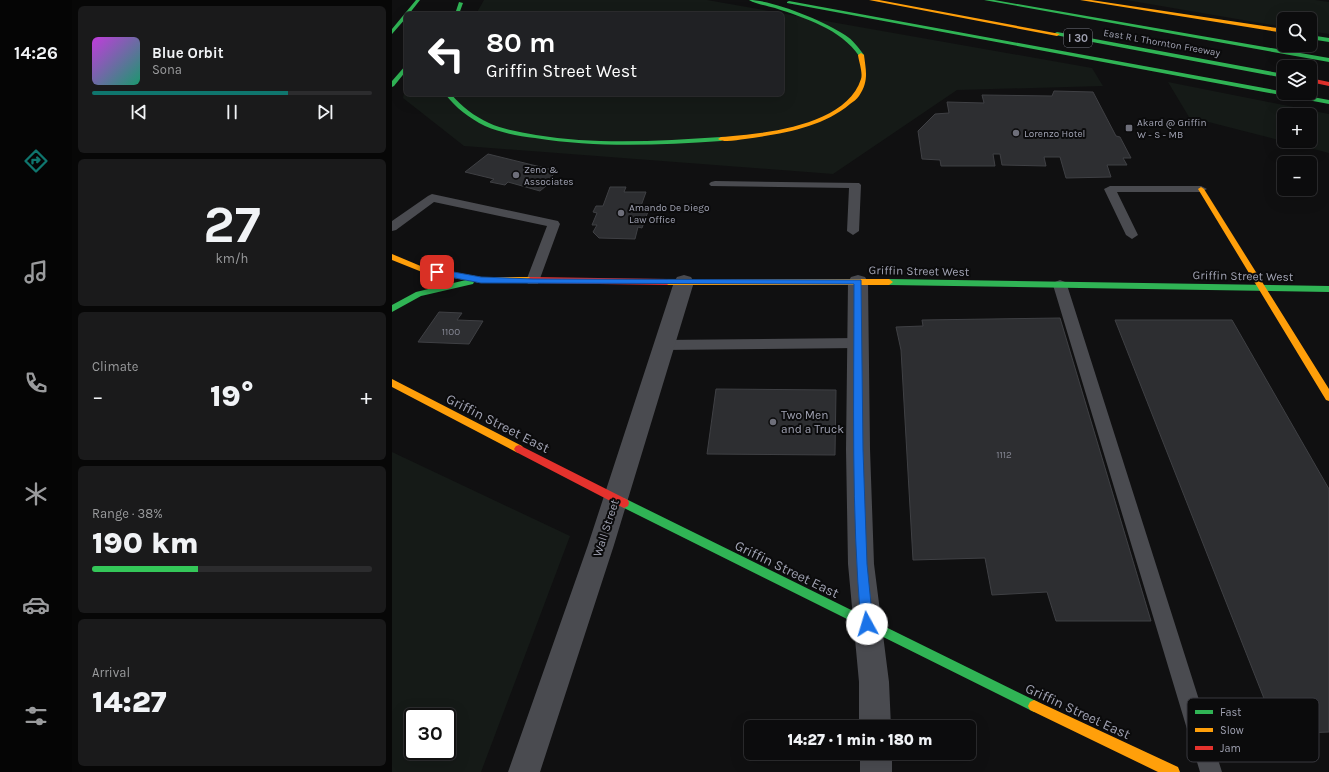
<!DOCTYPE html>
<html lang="en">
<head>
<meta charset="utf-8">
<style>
	:root { --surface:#0c0c0d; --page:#1a1a1b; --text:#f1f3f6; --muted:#9a9b9d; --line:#2c2c2e; --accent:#0f766e }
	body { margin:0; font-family:Karla,sans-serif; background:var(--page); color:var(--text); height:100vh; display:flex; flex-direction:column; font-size:15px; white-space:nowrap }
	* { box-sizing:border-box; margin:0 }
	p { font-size:13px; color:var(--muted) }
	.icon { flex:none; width:22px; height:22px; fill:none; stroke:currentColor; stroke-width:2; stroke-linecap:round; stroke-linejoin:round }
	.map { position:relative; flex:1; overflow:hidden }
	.details { display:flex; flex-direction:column; gap:6px; padding:6px; background:#070707; width:320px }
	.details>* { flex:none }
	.guide { position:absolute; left:12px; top:12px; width:380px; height:84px; border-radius:6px; box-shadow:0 4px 16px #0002,0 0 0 1px var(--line); background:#202124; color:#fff; overflow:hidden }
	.buttons { position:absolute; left:885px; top:12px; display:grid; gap:8px }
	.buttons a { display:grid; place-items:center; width:40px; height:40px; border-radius:6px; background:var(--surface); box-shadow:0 4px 16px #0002,0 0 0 1px var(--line); font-size:20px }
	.speed { position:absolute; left:12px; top:708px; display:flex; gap:8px; font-size:20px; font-weight:700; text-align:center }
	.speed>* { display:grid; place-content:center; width:52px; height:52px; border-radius:50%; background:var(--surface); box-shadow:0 4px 16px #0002,0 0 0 1px var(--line); line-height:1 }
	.speed .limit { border:2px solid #111; border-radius:6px; background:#fff; color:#111 }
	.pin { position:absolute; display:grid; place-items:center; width:34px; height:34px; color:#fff; margin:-17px; border-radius:8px; box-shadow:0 2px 6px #0006 }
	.me { position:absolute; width:44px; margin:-22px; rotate:354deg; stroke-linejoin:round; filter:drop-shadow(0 0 3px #0008) }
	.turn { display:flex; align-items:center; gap:14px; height:84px; padding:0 16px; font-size:18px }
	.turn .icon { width:52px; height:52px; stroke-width:2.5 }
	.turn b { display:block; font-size:28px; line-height:34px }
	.big { font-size:30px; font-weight:800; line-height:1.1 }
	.details .tile { flex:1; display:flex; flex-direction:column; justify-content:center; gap:6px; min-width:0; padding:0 14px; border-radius:6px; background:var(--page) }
	.details .dial { align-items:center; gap:0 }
	.dial b { font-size:52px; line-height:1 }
	.song { display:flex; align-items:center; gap:12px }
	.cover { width:48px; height:48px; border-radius:6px; background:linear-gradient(135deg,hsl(290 70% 55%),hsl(160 70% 35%)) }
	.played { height:4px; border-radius:2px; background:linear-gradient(90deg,var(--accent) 70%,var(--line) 70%) }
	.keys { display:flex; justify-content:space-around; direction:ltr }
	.heat { display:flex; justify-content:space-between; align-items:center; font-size:22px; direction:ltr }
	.charge { height:6px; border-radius:3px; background:linear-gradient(90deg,#34c759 38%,var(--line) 0) }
	.trip { position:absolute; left:352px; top:720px; width:232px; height:40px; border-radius:6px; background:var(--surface); box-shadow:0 4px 16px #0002,0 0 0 1px var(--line); font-weight:800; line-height:40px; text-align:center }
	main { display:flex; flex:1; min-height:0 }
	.tab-bar { display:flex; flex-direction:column; width:72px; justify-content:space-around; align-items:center; background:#050505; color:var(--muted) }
	.tab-bar .icon { width:28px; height:28px }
	.tab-bar .selected { color:var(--accent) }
	.tab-bar b { font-size:18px; color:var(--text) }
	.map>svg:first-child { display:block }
</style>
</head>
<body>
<main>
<nav class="tab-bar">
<b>14:26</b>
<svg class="icon selected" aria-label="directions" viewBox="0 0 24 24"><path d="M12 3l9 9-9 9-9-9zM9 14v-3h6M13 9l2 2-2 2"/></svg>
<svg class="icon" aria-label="music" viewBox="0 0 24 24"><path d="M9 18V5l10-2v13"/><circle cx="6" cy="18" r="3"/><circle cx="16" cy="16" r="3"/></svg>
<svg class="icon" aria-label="phone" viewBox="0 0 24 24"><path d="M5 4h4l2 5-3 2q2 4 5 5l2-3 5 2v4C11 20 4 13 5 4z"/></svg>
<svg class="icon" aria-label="climate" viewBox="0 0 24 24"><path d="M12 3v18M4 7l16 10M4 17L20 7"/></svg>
<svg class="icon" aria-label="car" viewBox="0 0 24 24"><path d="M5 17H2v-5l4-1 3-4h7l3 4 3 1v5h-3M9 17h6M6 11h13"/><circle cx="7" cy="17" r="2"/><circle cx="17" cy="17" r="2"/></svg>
<svg class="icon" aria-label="filters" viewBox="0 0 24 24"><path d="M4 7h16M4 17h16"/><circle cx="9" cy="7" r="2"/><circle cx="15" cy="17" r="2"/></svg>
</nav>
<section class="details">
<div class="tile">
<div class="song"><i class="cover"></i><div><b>Blue Orbit</b><p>Sona</p></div></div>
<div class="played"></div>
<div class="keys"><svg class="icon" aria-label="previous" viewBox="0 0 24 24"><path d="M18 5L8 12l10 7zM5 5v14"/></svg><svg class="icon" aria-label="pause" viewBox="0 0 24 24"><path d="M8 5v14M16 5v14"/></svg><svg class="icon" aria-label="next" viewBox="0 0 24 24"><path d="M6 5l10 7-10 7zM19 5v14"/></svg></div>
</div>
<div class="tile dial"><b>27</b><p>km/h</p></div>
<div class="tile"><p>Climate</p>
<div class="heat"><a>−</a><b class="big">19°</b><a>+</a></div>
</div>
<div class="tile"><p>Range · 38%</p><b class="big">190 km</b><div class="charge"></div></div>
<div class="tile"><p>Arrival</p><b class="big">14:27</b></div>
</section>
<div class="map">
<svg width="937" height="772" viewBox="0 0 937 772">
	<rect width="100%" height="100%" fill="#101011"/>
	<path fill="#151a17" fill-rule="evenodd" d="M 92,0 L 315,0 L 700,68 L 711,86 L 565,90 L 441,174 L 72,146 L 11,98 L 14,85 L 14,94 L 390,94 L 390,14 L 84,14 Z
		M 734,0 L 923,0 L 937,2 L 937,34 L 918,31 L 918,19 L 892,19 L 892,27 Z
		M 776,82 L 937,114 L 937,153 L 797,117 ZM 892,115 L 918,115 L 918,141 L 892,141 Z
		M 0,452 L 178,536 L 89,772 L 0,772 ZM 21,717 L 55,717 L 55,751 L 21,751 Z"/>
	<path fill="#2d2e31" stroke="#3f4044" d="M 662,91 L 701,92 L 724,136 L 728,137 L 739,158 L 731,158 L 735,165 L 715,165 L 719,177 L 674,178 L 668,157 L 652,157 L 654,166 L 610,165 L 608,154 L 601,154 L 603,166 L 549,166 L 548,160 L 530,159 L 526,131 L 543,114 L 557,113 L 555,102 L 592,103 L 590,95 L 660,96 Z
		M 96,154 L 165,171 L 157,179 L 161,180 L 148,191 L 116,182 L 113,185 L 98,182 L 102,179 L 73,172 Z
		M 218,187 L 234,187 L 232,192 L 254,192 L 249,206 L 258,206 L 250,228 L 246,227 L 243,239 L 207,238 L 201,232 L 205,225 L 200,225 L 205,213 L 201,212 L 204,206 L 211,206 Z
		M 47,312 L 70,313 L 65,320 L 91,321 L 77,344 L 26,342 Z
		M 668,318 L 759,621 L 664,621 L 655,592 L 600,595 L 593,558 L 521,560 L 509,350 L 504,327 L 531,326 L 530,320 Z
		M 723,320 L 840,320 L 937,489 L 937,732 L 886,734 Z
		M 324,389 L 444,390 L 443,455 L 315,454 Z"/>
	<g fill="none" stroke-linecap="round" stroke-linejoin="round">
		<path fill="#4a4b50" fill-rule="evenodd" d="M 323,181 L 467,183 L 469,185 L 467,231 L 461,235 L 455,231 L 457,188 L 319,186 L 317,184 L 319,182 Z
			M 718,186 L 809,186 L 815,189 L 809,192 L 725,192 L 746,235 L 740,239 L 734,235 L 712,189 Z
			M 40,194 L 166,221 L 168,224 L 146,284 L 136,284 L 134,281 L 155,226 L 42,202 L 4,230 L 0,231 L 0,221 L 36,196 Z
			M 668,280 L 673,282 L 675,285 L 830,772 L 808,772 L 661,285 L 663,282 Z
			M 466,338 L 471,339 L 473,343 L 471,347 L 466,348 L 271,350 L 266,349 L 264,345 L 266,341 L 271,340 Z"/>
		<path fill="#4a4b50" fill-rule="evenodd" d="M 292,275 L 299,277 L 302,282 L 222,545 L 148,772 L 116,772 L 196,545 L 282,282 L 285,277 Z
			M 466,275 L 473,277 L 476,282 L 478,449 L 482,564 L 497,682 L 499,727 L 467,727 L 467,682 L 456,564 L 454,449 L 456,282 L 459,277 Z
			M 468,753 L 500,753 L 500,772 L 468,772 Z"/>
		<path fill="#30b455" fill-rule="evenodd" d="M 24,0 L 28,0 L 17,14 L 14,14 L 14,18 L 0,34 L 0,29 Z
			M 357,0 C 381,0 432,21 453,35 C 461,40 466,47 472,55 L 467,56 C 449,29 413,18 383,8 C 375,6 364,4 357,0 Z
			M 592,0 L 602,0 L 937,58 L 937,62 Z
			M 397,1 L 937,100 L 937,104 L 395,3 L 395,2 Z
			M 67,2 L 71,3 L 67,14 L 63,14 Z
			M 665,32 L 892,74 L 892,78 L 663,35 L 663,33 Z
			M 918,35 L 937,38 L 937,42 L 918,39 Z
			M 14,65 L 14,71 L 2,86 L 0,87 L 0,81 Z
			M 53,94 L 59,94 C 70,107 82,116 97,123 C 112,130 129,132 144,135 C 205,145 268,141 329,137 L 332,139 L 329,141 C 267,145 205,148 143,138 C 127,136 109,133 93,126 C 77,118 64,108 53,94 Z
			M 78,279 L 82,282 L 81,284 L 29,296 L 0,312 L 0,305 L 24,292 Z
			M 497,279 L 937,286 L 937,292 L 497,285 L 493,282 Z
			M 232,498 L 646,702 L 648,706 L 646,710 L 642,712 L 638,710 L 228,506 L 227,503 L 228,500 Z"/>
		<path fill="#ff9f0a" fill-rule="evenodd" d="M 477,0 L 487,0 L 668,34 L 665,36 Z
			M 688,0 L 699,0 L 892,29 L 892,33 Z
			M 469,53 L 472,55 C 474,71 477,81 467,96 C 465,99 461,102 458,104 C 430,128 388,134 353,139 C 345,140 332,143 326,139 L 329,137 C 371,134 454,126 469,79 C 471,73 467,62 466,55 Z
			M 809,187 L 812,189 L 937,389 L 937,401 L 934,400 L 806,189 Z
			M 0,254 L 31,267 L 89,277 L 138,277 L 142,280 L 138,283 L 89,283 L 30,272 L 0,260 Z
			M 275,279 L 497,279 L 501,282 L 497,285 L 275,285 L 271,282 Z
			M 0,379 L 130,446 L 132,449 L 130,452 L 127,453 L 124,452 L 0,387 Z
			M 642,700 L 786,767 L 788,772 L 766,772 L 638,710 L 636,706 L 638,702 Z"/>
		<path fill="#e5322d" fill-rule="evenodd" d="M 918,78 L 937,82 L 937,86 L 918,82 Z
			M 138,277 L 275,279 L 279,282 L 275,285 L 138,283 L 134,280 Z
			M 127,445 L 236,500 L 237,503 L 236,506 L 232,508 L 228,506 L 124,452 L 122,449 L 124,446 Z"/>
	</g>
	<path fill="#1a73e8" stroke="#114b97" d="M 45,269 L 89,277 L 141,279 L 469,280 L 471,450 L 475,564 L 481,624 L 479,628 L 475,630 L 471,628 L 469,624 C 459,511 462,398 462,284 L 89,283 L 42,274 L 42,270 Z"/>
	<g fill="#6e6f7a" stroke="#0b0b0c" stroke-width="1.5">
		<rect x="733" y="124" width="8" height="8" rx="2"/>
		<circle cx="624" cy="133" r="4"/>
		<circle cx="124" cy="175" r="4"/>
		<circle cx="229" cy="213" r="4"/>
		<circle cx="381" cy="422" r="4"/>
	</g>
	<g text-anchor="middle" stroke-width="4" stroke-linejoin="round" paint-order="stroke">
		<g font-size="10" fill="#a0a2b2" stroke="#0b0b0c">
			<text transform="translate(770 42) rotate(10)" y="4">East R L Thornton Freeway</text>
		</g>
		<g font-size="10" fill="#a0a2b2" stroke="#0b0b0c" text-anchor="start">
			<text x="745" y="126">Akard @ Griffin<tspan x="745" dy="12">W - S - MB</tspan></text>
			<text x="632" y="137">Lorenzo Hotel</text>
			<text x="132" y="173">Zeno &amp;<tspan x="132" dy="12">Associates</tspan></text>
			<text x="237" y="211">Amando De Diego<tspan x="237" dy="12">Law Office</tspan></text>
		</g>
		<g font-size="10" fill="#838592">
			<text x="59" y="335">1100</text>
			<text x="612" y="458">1112</text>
		</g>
		<rect fill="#0b0b0c" stroke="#737580" stroke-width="1" x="672" y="29" width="28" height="18" rx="3"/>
		<g font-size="11" font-weight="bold" fill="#a0a2b2">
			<text x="686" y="42">I 30</text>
		</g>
		<g font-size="12" fill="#a0a2b2" stroke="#0b0b0c">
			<text transform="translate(527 271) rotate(1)" y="4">Griffin Street West</text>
			<text transform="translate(851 276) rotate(1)" y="4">Griffin Street West</text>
			<text transform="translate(214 528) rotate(-72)" y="4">Wall Street</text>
		</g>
		<g font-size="12" fill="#a0a2b2" stroke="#0b0b0c" text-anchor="start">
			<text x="389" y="419">Two Men<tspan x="389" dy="14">and a Truck</tspan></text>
		</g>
		<g font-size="14" fill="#a0a2b2" stroke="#0b0b0c">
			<text transform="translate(106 423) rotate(27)" y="5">Griffin Street East</text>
			<text transform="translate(395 569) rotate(26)" y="5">Griffin Street East</text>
			<text transform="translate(686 711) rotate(25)" y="5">Griffin Street East</text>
		</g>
	</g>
	<rect x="795" y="698" width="132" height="64" rx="6" fill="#0b0b0c" stroke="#38383e" stroke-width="1"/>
	<rect x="803" y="710" width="18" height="4" fill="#30b455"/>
	<rect x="803" y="728" width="18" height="4" fill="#ff9f0a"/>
	<rect x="803" y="746" width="18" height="4" fill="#e5322d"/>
	<g font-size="11" fill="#a0a2b2">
		<text x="828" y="716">Fast</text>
		<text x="828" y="734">Slow</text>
		<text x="828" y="752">Jam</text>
	</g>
</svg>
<div class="buttons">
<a><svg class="icon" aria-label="search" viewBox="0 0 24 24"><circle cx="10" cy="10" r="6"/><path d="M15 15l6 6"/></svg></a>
<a><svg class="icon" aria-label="layers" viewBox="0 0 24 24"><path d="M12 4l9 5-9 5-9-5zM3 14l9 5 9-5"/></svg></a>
<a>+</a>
<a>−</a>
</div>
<div class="speed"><div class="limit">30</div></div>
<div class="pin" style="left:45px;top:272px;background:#d93025"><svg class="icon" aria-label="arrive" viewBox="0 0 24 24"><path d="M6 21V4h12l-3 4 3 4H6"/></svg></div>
<svg class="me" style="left:475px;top:624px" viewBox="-20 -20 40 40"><circle r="19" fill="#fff"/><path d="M0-13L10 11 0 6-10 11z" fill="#1a73e8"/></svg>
<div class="trip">14:27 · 1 min · 180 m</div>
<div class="guide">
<div class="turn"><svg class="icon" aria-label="left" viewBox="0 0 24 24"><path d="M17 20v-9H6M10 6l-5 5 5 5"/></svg><div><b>80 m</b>Griffin Street West</div></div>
</div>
</div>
</main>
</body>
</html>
